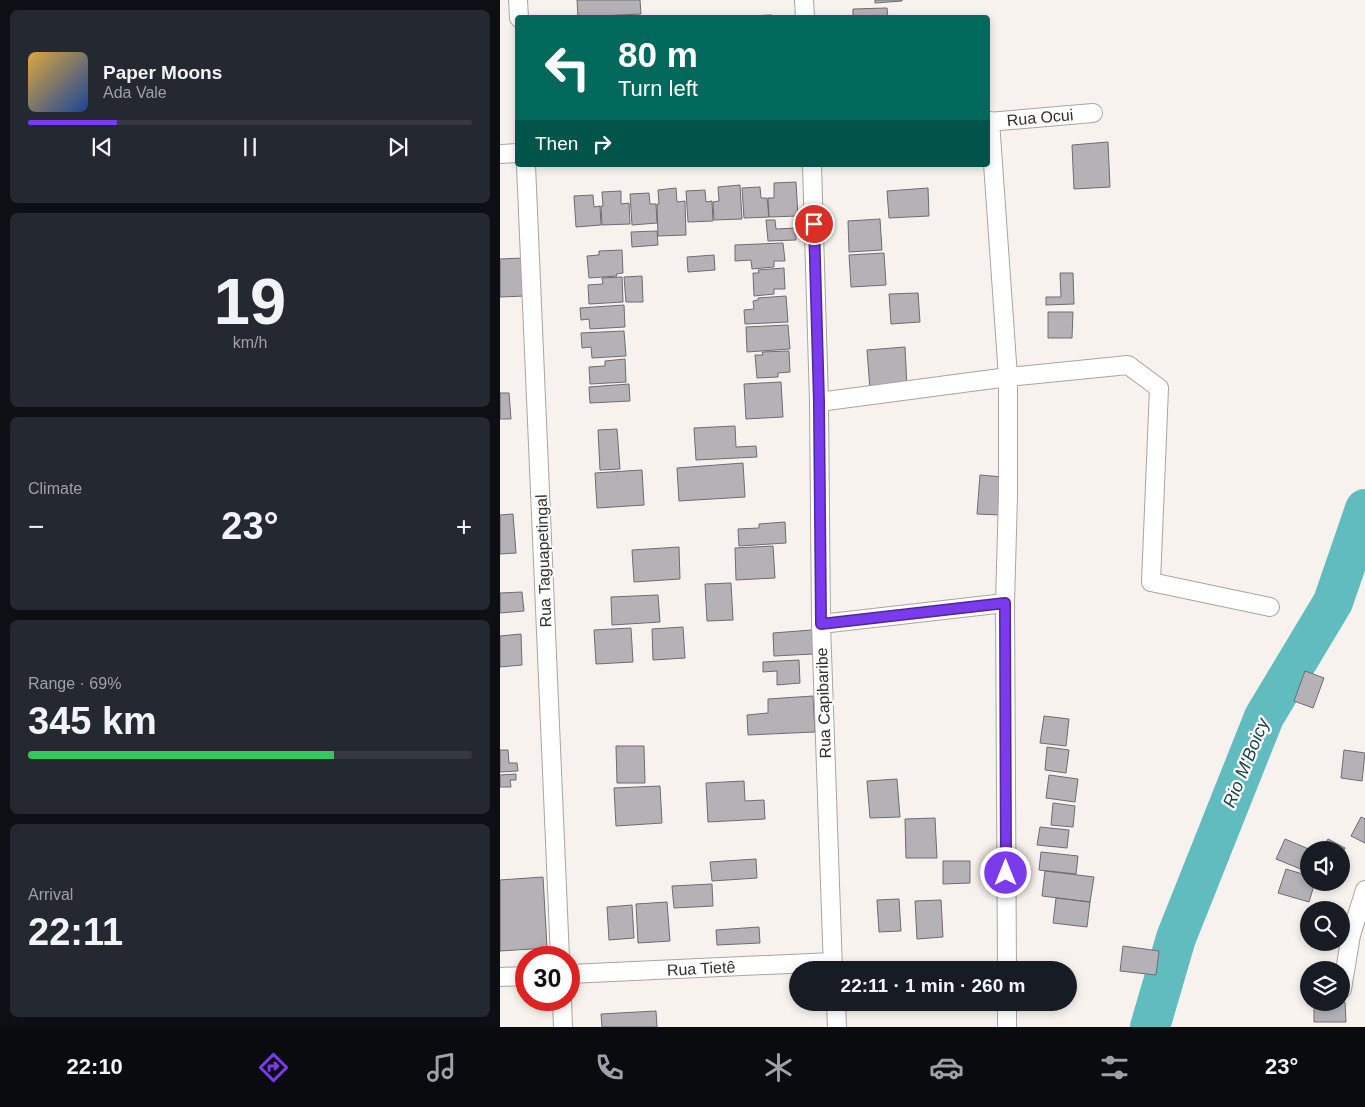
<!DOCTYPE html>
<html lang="en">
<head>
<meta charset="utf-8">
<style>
	:root { --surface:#171b24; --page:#242831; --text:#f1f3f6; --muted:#9ea1a6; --line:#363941; --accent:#7c3aed }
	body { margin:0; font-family:Helvetica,sans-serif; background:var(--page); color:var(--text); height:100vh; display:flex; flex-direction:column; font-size:19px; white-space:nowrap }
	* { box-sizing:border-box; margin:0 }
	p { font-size:16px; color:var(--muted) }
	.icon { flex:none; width:28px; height:28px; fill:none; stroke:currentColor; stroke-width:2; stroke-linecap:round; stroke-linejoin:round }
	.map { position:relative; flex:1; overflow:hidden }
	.details { display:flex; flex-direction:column; gap:10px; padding:10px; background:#0d0f14; width:500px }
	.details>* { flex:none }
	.guide { position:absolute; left:15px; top:15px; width:475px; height:152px; border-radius:5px; box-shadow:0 2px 8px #0003; background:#00695c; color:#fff; overflow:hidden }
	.tools { position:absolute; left:800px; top:841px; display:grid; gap:10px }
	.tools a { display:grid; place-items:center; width:50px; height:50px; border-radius:50%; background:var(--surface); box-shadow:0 2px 8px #0003; font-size:25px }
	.speed { position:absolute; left:15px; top:946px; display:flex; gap:10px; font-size:25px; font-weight:700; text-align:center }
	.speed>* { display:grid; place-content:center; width:65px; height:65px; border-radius:50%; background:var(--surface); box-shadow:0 2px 8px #0003; line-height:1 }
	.speed .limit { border:8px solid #d22; background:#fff; color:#111 }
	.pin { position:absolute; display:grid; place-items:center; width:42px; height:42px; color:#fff; margin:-21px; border:2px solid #fff; border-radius:50%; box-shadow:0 1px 5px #0007 }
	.me { position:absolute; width:55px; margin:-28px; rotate:0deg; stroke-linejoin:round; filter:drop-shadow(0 0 4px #0008) }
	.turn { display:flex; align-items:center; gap:18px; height:105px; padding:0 20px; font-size:22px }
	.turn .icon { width:65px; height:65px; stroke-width:2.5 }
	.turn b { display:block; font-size:35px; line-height:42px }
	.then { display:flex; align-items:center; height:48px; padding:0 20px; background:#0003; gap:10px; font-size:19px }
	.big { font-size:38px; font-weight:600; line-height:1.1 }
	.details .card { flex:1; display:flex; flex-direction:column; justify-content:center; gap:8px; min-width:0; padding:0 18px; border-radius:8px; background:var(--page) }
	.details .dial { align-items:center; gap:0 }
	.dial b { font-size:65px; line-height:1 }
	.song { display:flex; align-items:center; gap:15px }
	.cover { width:60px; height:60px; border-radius:8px; background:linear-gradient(135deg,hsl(40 70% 55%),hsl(220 70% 35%)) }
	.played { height:5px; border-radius:2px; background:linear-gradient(90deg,var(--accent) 20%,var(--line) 20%) }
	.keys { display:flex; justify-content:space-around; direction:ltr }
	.heat { display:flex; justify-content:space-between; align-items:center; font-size:28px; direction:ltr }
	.charge { height:8px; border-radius:4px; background:linear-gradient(90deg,#34c759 69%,var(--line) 0) }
	.trip { position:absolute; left:289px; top:961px; width:288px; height:50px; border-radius:25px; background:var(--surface); box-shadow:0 2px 8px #0003; font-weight:600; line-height:50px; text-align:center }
	.menu { display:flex; height:80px; justify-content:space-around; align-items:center; background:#090b0e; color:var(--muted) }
	.menu .icon { width:35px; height:35px }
	.menu .active { color:var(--accent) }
	.menu b { font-size:22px; color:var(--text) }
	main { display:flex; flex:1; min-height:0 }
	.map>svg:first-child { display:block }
</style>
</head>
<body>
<main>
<section class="details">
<div class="card">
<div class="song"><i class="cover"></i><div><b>Paper Moons</b><p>Ada Vale</p></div></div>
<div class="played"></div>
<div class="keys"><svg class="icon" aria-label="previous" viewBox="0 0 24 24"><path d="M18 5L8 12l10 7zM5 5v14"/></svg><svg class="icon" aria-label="pause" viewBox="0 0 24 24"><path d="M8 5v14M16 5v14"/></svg><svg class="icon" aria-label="next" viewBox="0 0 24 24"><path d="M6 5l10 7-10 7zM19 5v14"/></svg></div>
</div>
<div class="card dial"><b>19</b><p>km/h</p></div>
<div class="card"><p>Climate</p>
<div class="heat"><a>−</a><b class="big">23°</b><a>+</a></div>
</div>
<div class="card"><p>Range · 69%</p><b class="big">345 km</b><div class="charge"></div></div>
<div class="card"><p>Arrival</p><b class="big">22:11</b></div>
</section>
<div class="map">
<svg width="865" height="1027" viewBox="0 0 865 1027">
	<rect width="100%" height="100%" fill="#f7f2ed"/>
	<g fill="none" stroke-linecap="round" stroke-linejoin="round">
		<path stroke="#60bcbe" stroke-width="40" d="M 650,1027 L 676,938 L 764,717 L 833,602 L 865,509"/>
	</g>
	<path fill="#b4b2b7" stroke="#6e6c71" d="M 77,0 L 140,0 L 141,14 L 78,17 Z
		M 375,0 L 402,0 L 402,1 L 375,3 Z
		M 387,8 L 388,18 L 353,18 L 353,9 Z
		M 272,15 L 273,18 L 227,18 L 227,17 Z
		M 608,142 L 610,187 L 574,189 L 572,145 Z
		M 296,182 L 298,216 L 269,217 L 268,198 L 274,198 L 274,183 Z
		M 240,185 L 242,219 L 214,220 L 213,202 L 219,201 L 218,187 Z
		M 260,187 L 261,198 L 267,198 L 269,217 L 244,218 L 242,188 Z
		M 176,188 L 177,202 L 185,201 L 186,235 L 158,236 L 157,204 L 159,204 L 158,190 Z
		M 428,188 L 429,216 L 389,218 L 387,191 Z
		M 205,190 L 206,202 L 212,201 L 213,221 L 188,222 L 186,191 Z
		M 121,191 L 121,204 L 129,203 L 130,224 L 102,225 L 101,206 L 103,206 L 102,192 Z
		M 149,193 L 150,204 L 156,204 L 157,223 L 132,225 L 130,194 Z
		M 93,195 L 94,207 L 100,206 L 101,225 L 76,227 L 74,196 Z
		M 380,219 L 382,250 L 349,252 L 348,221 Z
		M 266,220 L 275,220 L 276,229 L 296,228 L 296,240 L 268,241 Z
		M 157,231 L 158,245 L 132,247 L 131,232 Z
		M 283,243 L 285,261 L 274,261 L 274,267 L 252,269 L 251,260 L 235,261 L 235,245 Z
		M 122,250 L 123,273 L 116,274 L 117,276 L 89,278 L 87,256 L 99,255 L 99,251 Z
		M 384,253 L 386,285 L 351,287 L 349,255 Z
		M 214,255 L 215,270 L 188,272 L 187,257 Z
		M 23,258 L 25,296 L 0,297 L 0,259 Z
		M 284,268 L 285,289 L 274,289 L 274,294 L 254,296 L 253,273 L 259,273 L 258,270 Z
		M 560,273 L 573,273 L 574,304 L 546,305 L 546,297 L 561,297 Z
		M 142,276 L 143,302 L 126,302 L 124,277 Z
		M 122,277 L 123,302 L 89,304 L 88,285 L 103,284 L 102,278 Z
		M 418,293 L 420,322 L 391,324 L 389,294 Z
		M 286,296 L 288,322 L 245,324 L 244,310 L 254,309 L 253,301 L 258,300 L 258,298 Z
		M 124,305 L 125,327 L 90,329 L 89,319 L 81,320 L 80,308 Z
		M 548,312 L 573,312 L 572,338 L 548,338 Z
		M 288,325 L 290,349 L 247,352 L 246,327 Z
		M 124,331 L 126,356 L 92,358 L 91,347 L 82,348 L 81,333 Z
		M 405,347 L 407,388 L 370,390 L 367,350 Z
		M 289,351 L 290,372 L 278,373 L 278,377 L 257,378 L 255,355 L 263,355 L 262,352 Z
		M 125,359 L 126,382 L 90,384 L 89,367 L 105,366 L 105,361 Z
		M 281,382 L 283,417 L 246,419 L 244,384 Z
		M 129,384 L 130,401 L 90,403 L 89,387 Z
		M 0,393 L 9,393 L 11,419 L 0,419 Z
		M 235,426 L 236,447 L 256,446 L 257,457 L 196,460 L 194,428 Z
		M 117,429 L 120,469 L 100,470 L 98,430 Z
		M 243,463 L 245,497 L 179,501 L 177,468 Z
		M 142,470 L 144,505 L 97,508 L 95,473 Z
		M 480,475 L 503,477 L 500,515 L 477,514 Z
		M 13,514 L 16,553 L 0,554 L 0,515 Z
		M 285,522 L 286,543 L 239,546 L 238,529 L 259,528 L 259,524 Z
		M 273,546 L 275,578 L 236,580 L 235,548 Z
		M 179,547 L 180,579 L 134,582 L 132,550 Z
		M 231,583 L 233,620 L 207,621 L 205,584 Z
		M 22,592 L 24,611 L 0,613 L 0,593 Z
		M 158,595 L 160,622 L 112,625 L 111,597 Z
		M 183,627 L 185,658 L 153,660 L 152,629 Z
		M 131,628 L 133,662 L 96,664 L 94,630 Z
		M 312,630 L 313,654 L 274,656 L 273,633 Z
		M 21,634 L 22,665 L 0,667 L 0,636 Z
		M 299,660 L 300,683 L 277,685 L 277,671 L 263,672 L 263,662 Z
		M 805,671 L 824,678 L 813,708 L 794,701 Z
		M 313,696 L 315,732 L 248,735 L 247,715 L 268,713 L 268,699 Z
		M 544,716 L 569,719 L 566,746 L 540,743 Z
		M 116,746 L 144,746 L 145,783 L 117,783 Z
		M 547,747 L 569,750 L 566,773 L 545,770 Z
		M 0,750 L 8,750 L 9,763 L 17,763 L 18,771 L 0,772 Z
		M 844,750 L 865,753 L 862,781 L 841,778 Z
		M 16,774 L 16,780 L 10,780 L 11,787 L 0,787 L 0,775 Z
		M 549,775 L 578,779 L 575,802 L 546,798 Z
		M 397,779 L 400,817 L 370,818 L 367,781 Z
		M 244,781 L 245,801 L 264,800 L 265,819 L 208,822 L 206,783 Z
		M 160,786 L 162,823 L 116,826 L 114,788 Z
		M 553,803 L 575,806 L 573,827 L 551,825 Z
		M 861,817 L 865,819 L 865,843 L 851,836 Z
		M 435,818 L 437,858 L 406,858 L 405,819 Z
		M 540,827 L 569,830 L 567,848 L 537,845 Z
		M 785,839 L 811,850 L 809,850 L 808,872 L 776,859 Z
		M 828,839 L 845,848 L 841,857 L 841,850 L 822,850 Z
		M 541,852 L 578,856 L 576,874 L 539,870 Z
		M 256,859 L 257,878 L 212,881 L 210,862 Z
		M 443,861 L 470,861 L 470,883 L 443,884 Z
		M 786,869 L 809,876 L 809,882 L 815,882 L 809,902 L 778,893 Z
		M 545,871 L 594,877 L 590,902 L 542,896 Z
		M 43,877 L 47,948 L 0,951 L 0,880 Z
		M 212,884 L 213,906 L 174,908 L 172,886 Z
		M 556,898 L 590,902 L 587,927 L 553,923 Z
		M 399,899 L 401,931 L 379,932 L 377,900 Z
		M 441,900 L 443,937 L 417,939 L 415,901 Z
		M 167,902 L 170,941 L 138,943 L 136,904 Z
		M 132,905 L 134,938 L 109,940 L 107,907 Z
		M 259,927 L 260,943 L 217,945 L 216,930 Z
		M 623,946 L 659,951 L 656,975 L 620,971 Z
		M 845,1002 L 846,1022 L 814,1022 L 814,1003 Z
		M 156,1011 L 157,1027 L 102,1027 L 101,1014 Z"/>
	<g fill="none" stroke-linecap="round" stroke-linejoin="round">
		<g stroke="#a9a5a0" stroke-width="20">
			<path id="street" d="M 18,0 L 19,18
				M 304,0 L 305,18
				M 490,121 L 508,377 L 508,495 L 505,603 L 507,970
				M 488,122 L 593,113
				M 0,154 L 18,153
				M 26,165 L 60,958
				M 312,165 L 319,402 L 321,624 L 333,970
				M 319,402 L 508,377 L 628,365 L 659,388 L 651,582 L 770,607
				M 321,624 L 505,603
				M 69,974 L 332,962
				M 0,977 L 26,976
				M 842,989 L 851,935 L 865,890
				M 62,1000 L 63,1027
				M 336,1002 L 337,1027
				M 507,1002 L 507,1027"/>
		</g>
		<use href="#street" stroke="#fff" stroke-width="18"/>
	</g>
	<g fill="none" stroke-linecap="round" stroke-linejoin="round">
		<g stroke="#51269a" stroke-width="12">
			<path id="route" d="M 314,224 L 319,402 L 321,624 L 505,603 L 506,873"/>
		</g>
		<use href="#route" stroke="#7c3aed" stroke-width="9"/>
	</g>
	<g text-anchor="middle" stroke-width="4.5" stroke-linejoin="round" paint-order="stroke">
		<g font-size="16" fill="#302f2d" stroke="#fff">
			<text transform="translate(540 117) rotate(-5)" y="6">Rua Ocui</text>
			<text transform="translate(43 561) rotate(-92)" y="6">Rua Taguapetingal</text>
			<text transform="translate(323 703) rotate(-92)" y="6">Rua Capibaribe</text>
			<text transform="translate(201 968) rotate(-3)" y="6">Rua Tietê</text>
		</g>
		<g font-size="18" font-style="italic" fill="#184344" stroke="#fff">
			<text transform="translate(746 763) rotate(-68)" y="6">Rio M'Boicy</text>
		</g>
	</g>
</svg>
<div class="tools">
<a><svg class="icon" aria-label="sound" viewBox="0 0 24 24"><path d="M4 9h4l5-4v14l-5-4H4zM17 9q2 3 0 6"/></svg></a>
<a><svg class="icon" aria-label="search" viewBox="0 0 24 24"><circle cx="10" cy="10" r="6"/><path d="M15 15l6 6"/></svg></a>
<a><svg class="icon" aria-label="layers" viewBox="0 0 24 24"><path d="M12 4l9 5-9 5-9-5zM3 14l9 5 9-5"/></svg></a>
</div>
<div class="speed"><div class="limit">30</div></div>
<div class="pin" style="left:314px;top:224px;background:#d93025"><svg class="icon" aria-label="arrive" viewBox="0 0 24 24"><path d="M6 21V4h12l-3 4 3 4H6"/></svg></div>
<svg class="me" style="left:506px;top:873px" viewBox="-20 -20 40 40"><circle r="17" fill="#7c3aed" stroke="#fff" stroke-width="3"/><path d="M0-11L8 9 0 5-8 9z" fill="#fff"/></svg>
<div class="trip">22:11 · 1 min · 260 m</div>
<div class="guide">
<div class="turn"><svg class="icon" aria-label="left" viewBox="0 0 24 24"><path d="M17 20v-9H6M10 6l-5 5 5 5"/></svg><div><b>80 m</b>Turn left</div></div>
<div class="then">Then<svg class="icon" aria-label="right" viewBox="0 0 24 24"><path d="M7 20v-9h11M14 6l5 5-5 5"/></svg></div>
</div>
</div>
</main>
<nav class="menu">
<b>22:10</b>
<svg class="icon active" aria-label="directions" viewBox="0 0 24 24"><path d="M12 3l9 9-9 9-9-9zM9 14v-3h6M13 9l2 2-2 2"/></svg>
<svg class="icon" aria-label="music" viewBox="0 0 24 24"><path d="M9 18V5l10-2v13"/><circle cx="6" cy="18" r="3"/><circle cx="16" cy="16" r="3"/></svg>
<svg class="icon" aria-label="phone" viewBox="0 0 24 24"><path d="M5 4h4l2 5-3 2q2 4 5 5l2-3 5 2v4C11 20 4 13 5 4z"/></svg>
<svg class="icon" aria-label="climate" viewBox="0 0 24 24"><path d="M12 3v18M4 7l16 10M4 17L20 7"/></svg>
<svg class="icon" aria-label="car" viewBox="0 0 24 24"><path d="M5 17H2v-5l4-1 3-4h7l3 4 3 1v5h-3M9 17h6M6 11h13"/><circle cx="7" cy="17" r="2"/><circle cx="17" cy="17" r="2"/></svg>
<svg class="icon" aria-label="filters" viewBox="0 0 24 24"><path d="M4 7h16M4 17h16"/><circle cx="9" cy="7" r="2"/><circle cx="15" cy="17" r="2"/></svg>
<b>23°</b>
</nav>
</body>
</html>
